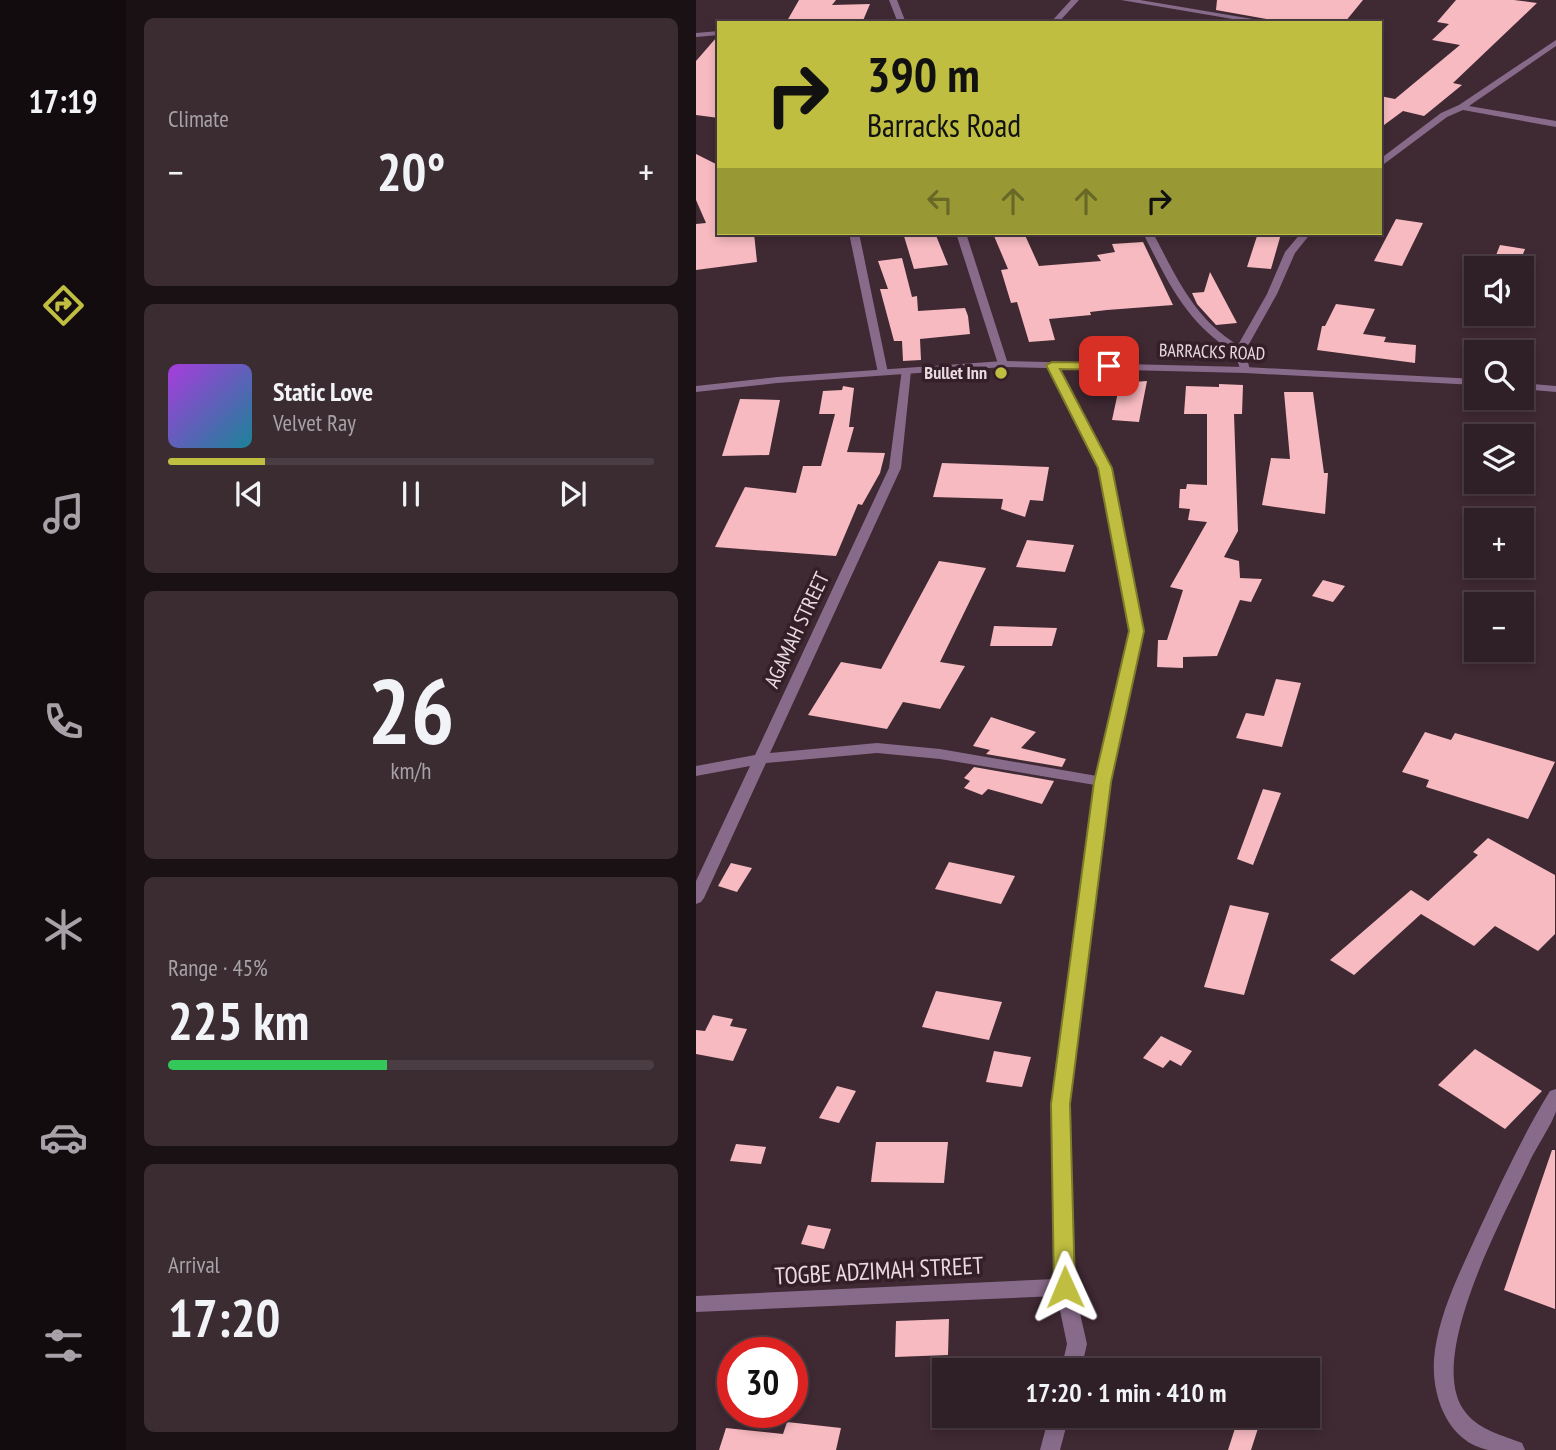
<!DOCTYPE html>
<html lang="en">
<head>
<meta charset="utf-8">
<style>
	:root { --surface:#2f1f26; --page:#3b2c32; --text:#f1f3f6; --muted:#a7a2a7; --line:#4a3d43; --accent:#bfbe41 }
	body { margin:0; font-family:"PT Sans Narrow",sans-serif; background:var(--page); color:var(--text); height:100vh; display:flex; flex-direction:column; font-size:26px; white-space:nowrap }
	* { box-sizing:border-box; margin:0 }
	p { font-size:23px; color:var(--muted) }
	.icon { flex:none; width:38px; height:38px; fill:none; stroke:currentColor; stroke-width:2; stroke-linecap:round; stroke-linejoin:round }
	.map { position:relative; flex:1; overflow:hidden }
	.side { display:flex; flex-direction:column; gap:18px; padding:18px; background:#1a1115; width:570px }
	.side>* { flex:none }
	.hud { position:absolute; left:21px; top:21px; width:665px; height:214px; border-radius:0px; box-shadow:0 4px 10px #0003,0 0 0 2px var(--line); background:#bfbe41; color:#111; overflow:hidden }
	.controls { position:absolute; left:768px; top:256px; display:grid; gap:14px }
	.controls a { display:grid; place-items:center; width:70px; height:70px; border-radius:0px; background:var(--surface); box-shadow:0 4px 10px #0003,0 0 0 2px var(--line); font-size:35px }
	.speed { position:absolute; left:21px; top:1337px; display:flex; gap:14px; font-size:35px; font-weight:700; text-align:center }
	.speed>* { display:grid; place-content:center; width:91px; height:91px; border-radius:50%; background:var(--surface); box-shadow:0 4px 10px #0003,0 0 0 2px var(--line); line-height:1 }
	.speed .limit { border:10px solid #d22; background:#fff; color:#111 }
	.pin { position:absolute; display:grid; place-items:center; width:60px; height:60px; color:#fff; margin:-30px; border-radius:14px; box-shadow:0 4px 10px #0006 }
	.me { position:absolute; width:77px; margin:-38px; rotate:359deg; stroke-linejoin:round; filter:drop-shadow(0 0 5px #0008) }
	.turn { display:flex; align-items:center; gap:24px; height:147px; padding:0 35px; font-size:32px }
	.turn .icon { width:91px; height:91px; stroke-width:2.5 }
	.turn b { display:block; font-size:49px; line-height:60px }
	.lanes { display:flex; align-items:center; height:66px; padding:0 35px; background:#0003; justify-content:center; gap:35px; direction:ltr }
	.lanes .off { opacity:.35 }
	.big { font-size:52px; font-weight:700; line-height:1.1 }
	.side .card { flex:1; display:flex; flex-direction:column; justify-content:center; gap:10px; min-width:0; padding:0 24px; border-radius:10px; background:var(--page) }
	.side .dial { align-items:center; gap:0 }
	.dial b { font-size:91px; line-height:1 }
	.song { display:flex; align-items:center; gap:21px }
	.cover { width:84px; height:84px; border-radius:10px; background:linear-gradient(135deg,hsl(280 70% 55%),hsl(190 70% 35%)) }
	.played { height:7px; border-radius:4px; background:linear-gradient(90deg,var(--accent) 20%,var(--line) 20%) }
	.keys { display:flex; justify-content:space-around; direction:ltr }
	.heat { display:flex; justify-content:space-between; align-items:center; font-size:38px; direction:ltr }
	.charge { height:10px; border-radius:5px; background:linear-gradient(90deg,#34c759 45%,var(--line) 0) }
	.trip { position:absolute; left:236px; top:1358px; width:388px; height:70px; border-radius:0px; background:var(--surface); box-shadow:0 4px 10px #0003,0 0 0 2px var(--line); font-weight:700; line-height:70px; text-align:center }
	main { display:flex; flex:1; min-height:0 }
	.tabs { display:flex; flex-direction:column; width:126px; justify-content:space-around; align-items:center; background:#130c0f; color:var(--muted) }
	.tabs .icon { width:49px; height:49px }
	.tabs .active { color:var(--accent) }
	.tabs b { font-size:32px; color:var(--text) }
	.map>svg:first-child { display:block }
</style>
</head>
<body>
<main>
<nav class="tabs">
<b>17:19</b>
<svg class="icon active" aria-label="directions" viewBox="0 0 24 24"><path d="M12 3l9 9-9 9-9-9zM9 14v-3h6M13 9l2 2-2 2"/></svg>
<svg class="icon" aria-label="music" viewBox="0 0 24 24"><path d="M9 18V5l10-2v13"/><circle cx="6" cy="18" r="3"/><circle cx="16" cy="16" r="3"/></svg>
<svg class="icon" aria-label="phone" viewBox="0 0 24 24"><path d="M5 4h4l2 5-3 2q2 4 5 5l2-3 5 2v4C11 20 4 13 5 4z"/></svg>
<svg class="icon" aria-label="climate" viewBox="0 0 24 24"><path d="M12 3v18M4 7l16 10M4 17L20 7"/></svg>
<svg class="icon" aria-label="car" viewBox="0 0 24 24"><path d="M5 17H2v-5l4-1 3-4h7l3 4 3 1v5h-3M9 17h6M6 11h13"/><circle cx="7" cy="17" r="2"/><circle cx="17" cy="17" r="2"/></svg>
<svg class="icon" aria-label="filters" viewBox="0 0 24 24"><path d="M4 7h16M4 17h16"/><circle cx="9" cy="7" r="2"/><circle cx="15" cy="17" r="2"/></svg>
</nav>
<section class="side">
<div class="card"><p>Climate</p>
<div class="heat"><a>−</a><b class="big">20°</b><a>+</a></div>
</div>
<div class="card">
<div class="song"><i class="cover"></i><div><b>Static Love</b><p>Velvet Ray</p></div></div>
<div class="played"></div>
<div class="keys"><svg class="icon" aria-label="previous" viewBox="0 0 24 24"><path d="M18 5L8 12l10 7zM5 5v14"/></svg><svg class="icon" aria-label="pause" viewBox="0 0 24 24"><path d="M8 5v14M16 5v14"/></svg><svg class="icon" aria-label="next" viewBox="0 0 24 24"><path d="M6 5l10 7-10 7zM19 5v14"/></svg></div>
</div>
<div class="card dial"><b>26</b><p>km/h</p></div>
<div class="card"><p>Range · 45%</p><b class="big">225 km</b><div class="charge"></div></div>
<div class="card"><p>Arrival</p><b class="big">17:20</b></div>
</section>
<div class="map">
<svg width="860" height="1450" viewBox="0 0 860 1450">
	<rect width="100%" height="100%" fill="#3f2933"/>
	<path fill="#f6bac0" d="M 103,0 L 140,0 L 136,5 L 174,4 L 166,23 L 91,21 Z
		M 521,0 L 667,0 L 649,22 L 641,23 L 593,23 L 520,10 Z
		M 760,0 L 818,0 L 841,3 L 757,83 L 766,85 L 728,116 L 707,111 L 684,128 L 684,96 L 699,99 L 764,45 L 736,40 L 753,24 L 741,22 Z
		M 20,38 L 23,38 L 23,118 L 0,115 L 0,61 Z
		M 0,154 L 22,165 L 23,233 L 58,233 L 61,262 L 0,270 L 0,224 L 10,223 L 0,200 Z
		M 700,219 L 727,223 L 706,266 L 678,261 Z
		M 207,233 L 239,233 L 252,265 L 218,269 Z
		M 328,233 L 343,266 L 405,261 L 401,255 L 419,252 L 416,244 L 447,242 L 477,305 L 411,310 L 394,312 L 395,315 L 353,319 L 359,340 L 333,342 L 321,302 L 315,303 L 305,270 L 312,269 L 298,236 Z
		M 562,233 L 585,234 L 575,269 L 551,267 Z
		M 804,245 L 829,249 L 822,267 L 797,263 Z
		M 206,258 L 216,297 L 221,296 L 222,311 L 269,308 L 272,316 L 274,334 L 224,339 L 225,360 L 207,361 L 206,341 L 198,341 L 184,289 L 192,289 L 182,261 Z
		M 514,272 L 541,323 L 520,325 L 501,304 L 496,293 L 508,292 Z
		M 640,304 L 679,309 L 667,334 L 690,337 L 688,342 L 720,345 L 719,363 L 621,350 L 626,326 L 629,326 Z
		M 451,381 L 443,422 L 416,420 L 424,383 Z
		M 523,384 L 547,385 L 546,414 L 538,414 L 542,531 L 528,557 L 543,561 L 544,578 L 566,579 L 555,602 L 544,600 L 521,656 L 487,657 L 487,668 L 461,667 L 462,640 L 471,640 L 487,590 L 474,587 L 511,522 L 492,520 L 494,509 L 483,508 L 484,489 L 490,489 L 491,484 L 511,485 L 511,414 L 488,414 L 490,386 L 523,387 Z
		M 147,386 L 158,388 L 153,427 L 158,427 L 151,452 L 189,453 L 184,473 L 166,505 L 162,504 L 140,556 L 19,547 L 49,487 L 100,493 L 107,466 L 125,466 L 139,414 L 123,414 L 127,391 L 146,390 Z
		M 588,392 L 617,392 L 628,473 L 632,473 L 629,514 L 566,505 L 575,458 L 594,459 Z
		M 44,399 L 84,400 L 73,455 L 26,456 Z
		M 246,463 L 353,467 L 347,501 L 334,500 L 329,517 L 305,509 L 307,499 L 237,497 Z
		M 331,540 L 378,545 L 369,572 L 320,567 Z
		M 243,561 L 290,568 L 244,662 L 269,666 L 244,709 L 207,702 L 191,729 L 112,715 L 145,662 L 185,669 Z
		M 627,580 L 649,586 L 637,602 L 616,596 Z
		M 298,626 L 361,628 L 356,646 L 294,646 Z
		M 580,679 L 605,683 L 586,747 L 540,738 L 550,713 L 568,716 Z
		M 295,717 L 340,732 L 325,748 L 370,759 L 366,767 L 290,754 L 294,750 L 277,746 Z
		M 729,732 L 755,740 L 759,733 L 859,762 L 832,819 L 730,787 L 733,780 L 706,772 Z
		M 278,767 L 358,781 L 346,804 L 292,789 L 286,795 L 268,788 L 274,781 L 268,778 Z
		M 567,789 L 585,793 L 557,865 L 541,859 Z
		M 792,838 L 859,875 L 859,934 L 842,951 L 799,926 L 778,946 L 725,914 L 658,975 L 634,960 L 715,890 L 732,901 L 782,855 L 777,852 Z
		M 253,862 L 319,876 L 305,904 L 239,889 Z
		M 35,863 L 56,868 L 41,892 L 22,886 Z
		M 534,905 L 573,913 L 548,995 L 508,987 Z
		M 240,991 L 306,1002 L 293,1040 L 226,1027 Z
		M 17,1015 L 37,1019 L 34,1026 L 51,1029 L 37,1061 L 0,1054 L 0,1030 L 9,1031 Z
		M 465,1036 L 496,1051 L 485,1066 L 474,1060 L 467,1068 L 447,1058 Z
		M 779,1049 L 846,1091 L 809,1129 L 742,1085 Z
		M 298,1051 L 335,1057 L 326,1087 L 290,1082 Z
		M 141,1086 L 160,1091 L 143,1123 L 123,1118 Z
		M 180,1142 L 252,1142 L 248,1183 L 175,1182 Z
		M 40,1144 L 70,1147 L 65,1164 L 34,1161 Z
		M 856,1150 L 859,1150 L 859,1309 L 808,1290 Z
		M 112,1225 L 135,1229 L 128,1249 L 105,1244 Z
		M 253,1319 L 252,1355 L 199,1357 L 200,1321 Z
		M 543,1416 L 566,1416 L 555,1450 L 532,1450 Z
		M 91,1422 L 145,1428 L 140,1450 L 23,1450 L 30,1428 L 87,1434 Z"/>
	<g fill="none" stroke-linecap="round" stroke-linejoin="round">
		<path fill="#886b8a" fill-rule="evenodd" d="M 193,0 L 201,0 L 210,23 L 202,23 Z
			M 375,0 L 383,0 L 362,23 L 354,23 Z
			M 425,0 L 444,0 L 580,23 L 560,23 Z
			M 23,31 L 23,35 L 0,37 L 0,33 Z
			M 860,40 L 860,46 L 773,106 L 860,121 L 860,127 L 767,110 L 751,117 L 684,167 L 684,159 L 745,113 L 763,105 Z
			M 153,233 L 163,233 L 192,373 L 191,375 L 183,375 L 182,373 Z
			M 260,233 L 270,233 L 312,364 L 311,366 L 303,366 L 302,364 Z
			M 447,233 L 457,233 C 480,276 498,319 542,345 L 571,294 L 589,252 L 605,233 L 615,233 L 599,253 L 581,294 L 549,351 L 554,370 L 553,372 L 545,372 L 539,353 C 490,323 472,282 447,233 Z
			M 356,362 L 361,365 L 415,468 L 447,631 L 414,782 L 374,1104 L 378,1287 L 391,1344 L 385,1370 L 365,1370 L 371,1344 L 361,1296 L 0,1312 L 0,1296 L 359,1279 L 356,1104 L 399,785 L 244,759 L 181,753 L 70,763 L 8,898 L 5,902 L 0,904 L 0,881 L 54,766 L 0,776 L 0,766 L 59,755 L 193,468 L 206,369 L 214,369 L 215,371 L 205,468 L 74,753 L 181,743 L 244,749 L 401,776 L 433,631 L 403,468 L 351,365 Z
			M 860,1089 C 860,1096 860,1104 860,1111 C 857,1123 839,1149 833,1163 C 808,1215 727,1362 770,1413 C 785,1431 806,1435 826,1443 L 829,1450 C 817,1450 803,1450 792,1450 C 748,1441 733,1388 739,1350 C 745,1308 766,1268 783,1230 C 805,1183 827,1135 854,1091 Z
			M 353,1416 L 373,1416 L 364,1450 L 344,1450 Z"/>
		<path fill="#886b8a" fill-rule="evenodd" d="M 307,361 L 549,367 L 780,379 L 780,385 L 549,373 L 307,367 L 81,383 L 0,392 L 0,386 L 81,377 Z
			M 826,383 L 860,386 L 860,392 L 826,389 Z"/>
	</g>
	<path fill="#bfbe41" stroke="#7c7c2a" stroke-width="2" d="M 356,362 L 413,363 L 420,366 L 413,370 L 364,369 L 416,468 L 448,631 L 415,782 L 374,1104 L 379,1287 L 376,1293 L 369,1296 L 361,1293 L 358,1287 L 355,1104 L 398,782 L 433,631 L 402,468 L 350,365 Z"/>
	<circle fill="#bfbe41" stroke="#341f29" stroke-width="2.5" cx="305" cy="373" r="7"/>
	<g text-anchor="middle" stroke-width="7" stroke-linejoin="round" paint-order="stroke">
		<g font-size="18" fill="#e9dae1" stroke="#341f29">
			<text transform="translate(516 352) rotate(2)" y="6">BARRACKS ROAD</text>
		</g>
		<g font-size="18" font-weight="bold" fill="#e9dae1" stroke="#341f29" text-anchor="end">
			<text x="291" y="379">Bullet Inn</text>
		</g>
		<g font-size="21" fill="#e9dae1" stroke="#341f29">
			<text transform="translate(101 630) rotate(-65)" y="7">AGAMAH STREET</text>
		</g>
		<g font-size="24" fill="#e9dae1" stroke="#341f29">
			<text transform="translate(183 1271) rotate(-3)" y="8">TOGBE ADZIMAH STREET</text>
		</g>
	</g>
</svg>
<div class="controls">
<a><svg class="icon" aria-label="sound" viewBox="0 0 24 24"><path d="M4 9h4l5-4v14l-5-4H4zM17 9q2 3 0 6"/></svg></a>
<a><svg class="icon" aria-label="search" viewBox="0 0 24 24"><circle cx="10" cy="10" r="6"/><path d="M15 15l6 6"/></svg></a>
<a><svg class="icon" aria-label="layers" viewBox="0 0 24 24"><path d="M12 4l9 5-9 5-9-5zM3 14l9 5 9-5"/></svg></a>
<a>+</a>
<a>−</a>
</div>
<div class="speed"><div class="limit">30</div></div>
<div class="pin" style="left:413px;top:366px;background:#d93025"><svg class="icon" aria-label="arrive" viewBox="0 0 24 24"><path d="M6 21V4h12l-3 4 3 4H6"/></svg></div>
<svg class="me" style="left:369px;top:1287px" viewBox="-20 -20 40 40"><path d="M0-17L14 15 0 8-14 15z" fill="#bfbe41" stroke="#fff" stroke-width="4"/></svg>
<div class="trip">17:20 · 1 min · 410 m</div>
<div class="hud">
<div class="turn"><svg class="icon" aria-label="right" viewBox="0 0 24 24"><path d="M7 20v-9h11M14 6l5 5-5 5"/></svg><div><b>390 m</b>Barracks Road</div></div>
<div class="lanes"><svg class="icon off" aria-label="left" viewBox="0 0 24 24"><path d="M17 20v-9H6M10 6l-5 5 5 5"/></svg><svg class="icon off" aria-label="ahead" viewBox="0 0 24 24"><path d="M12 20V5M6 11l6-6 6 6"/></svg><svg class="icon off" aria-label="ahead" viewBox="0 0 24 24"><path d="M12 20V5M6 11l6-6 6 6"/></svg><svg class="icon" aria-label="right" viewBox="0 0 24 24"><path d="M7 20v-9h11M14 6l5 5-5 5"/></svg></div>
</div>
</div>
</main>
</body>
</html>
